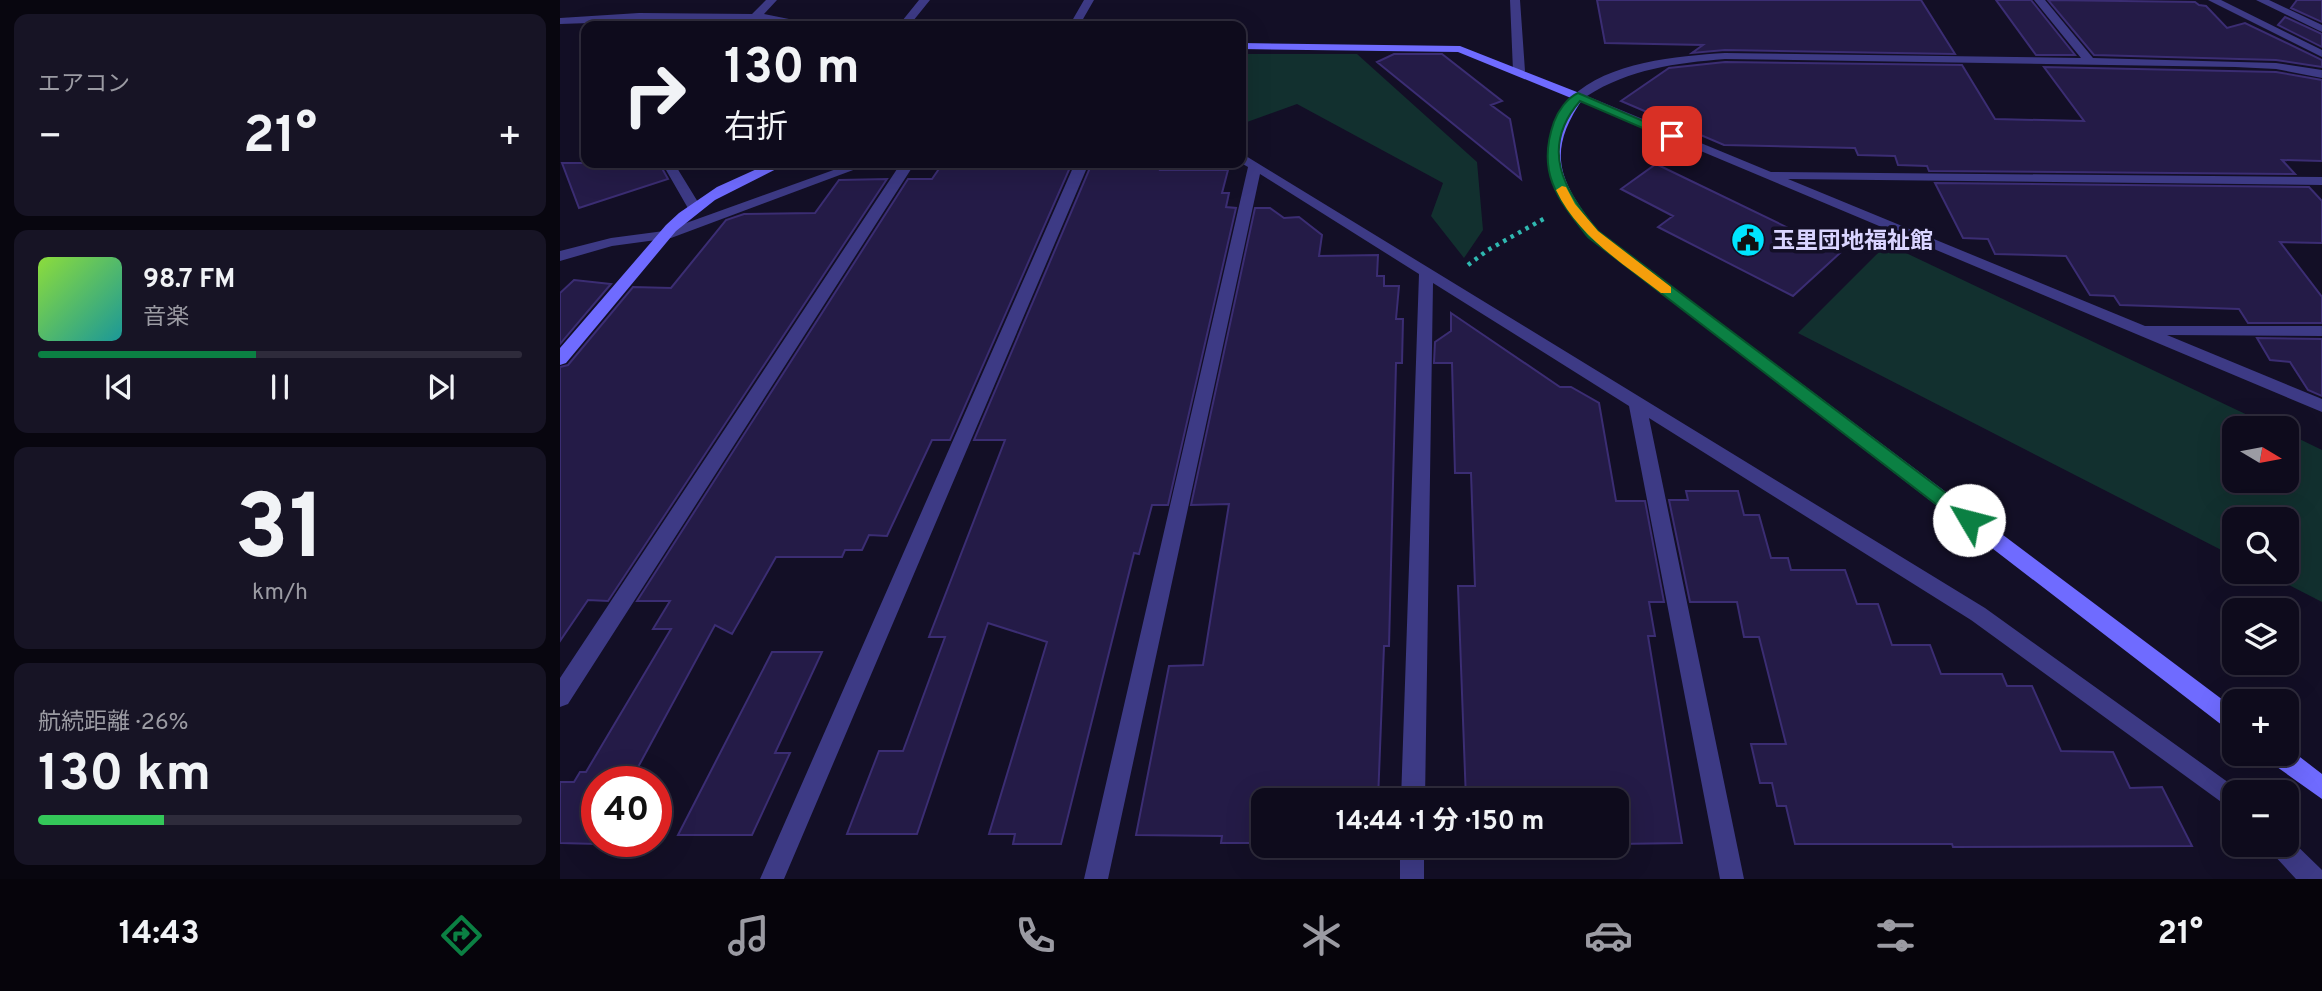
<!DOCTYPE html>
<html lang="ja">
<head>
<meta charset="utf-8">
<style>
	:root { --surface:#0e0b1c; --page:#171425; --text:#f1f3f6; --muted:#9b9ba3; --line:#2e2b3b; --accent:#0b8043 }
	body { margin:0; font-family:Overpass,"Noto Sans JP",sans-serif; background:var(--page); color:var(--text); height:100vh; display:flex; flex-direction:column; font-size:26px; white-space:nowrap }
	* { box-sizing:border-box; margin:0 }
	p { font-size:23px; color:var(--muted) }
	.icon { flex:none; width:38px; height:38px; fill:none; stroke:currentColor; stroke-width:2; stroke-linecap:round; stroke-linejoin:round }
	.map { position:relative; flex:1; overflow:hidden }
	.drawer { display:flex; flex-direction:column; gap:14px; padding:14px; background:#08060f; width:560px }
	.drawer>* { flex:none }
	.top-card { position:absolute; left:21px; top:21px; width:665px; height:147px; border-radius:14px; box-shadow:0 7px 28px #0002,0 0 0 2px var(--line); background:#0e0b1c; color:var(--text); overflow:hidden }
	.needle { width:46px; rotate:100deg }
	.buttons { position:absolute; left:1662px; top:416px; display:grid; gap:14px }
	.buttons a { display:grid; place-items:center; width:77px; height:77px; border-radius:14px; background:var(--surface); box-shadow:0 7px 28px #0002,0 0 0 2px var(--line); font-size:35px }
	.speed { position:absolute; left:21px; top:766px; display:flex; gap:14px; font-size:35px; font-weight:700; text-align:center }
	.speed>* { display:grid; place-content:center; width:91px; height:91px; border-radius:50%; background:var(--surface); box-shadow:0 7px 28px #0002,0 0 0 2px var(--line); line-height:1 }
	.speed .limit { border:10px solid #d22; background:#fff; color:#111 }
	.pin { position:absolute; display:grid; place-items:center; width:60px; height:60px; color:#fff; margin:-30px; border-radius:14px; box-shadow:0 4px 10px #0006 }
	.me { position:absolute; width:77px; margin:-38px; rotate:307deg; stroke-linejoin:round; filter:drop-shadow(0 0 5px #0008) }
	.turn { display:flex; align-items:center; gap:24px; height:147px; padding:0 28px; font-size:32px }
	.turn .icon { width:91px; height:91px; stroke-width:2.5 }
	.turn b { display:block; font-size:49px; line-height:60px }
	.big { font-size:52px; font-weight:700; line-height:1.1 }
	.drawer .widget { flex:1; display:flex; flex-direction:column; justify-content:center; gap:10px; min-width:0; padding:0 24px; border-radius:14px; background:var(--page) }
	.drawer .dial { align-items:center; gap:0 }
	.dial b { font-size:91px; line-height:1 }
	.song { display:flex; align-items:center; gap:21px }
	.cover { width:84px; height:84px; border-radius:10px; background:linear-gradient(135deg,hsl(90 70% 55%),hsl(180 70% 35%)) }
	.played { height:7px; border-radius:4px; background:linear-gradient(90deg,var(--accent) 45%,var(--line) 45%) }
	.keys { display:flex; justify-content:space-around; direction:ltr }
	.heat { display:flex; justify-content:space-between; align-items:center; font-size:38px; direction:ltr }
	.charge { height:10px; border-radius:5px; background:linear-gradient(90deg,#34c759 26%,var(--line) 0) }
	.trip { position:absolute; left:691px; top:788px; width:378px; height:70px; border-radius:14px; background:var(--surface); box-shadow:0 7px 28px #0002,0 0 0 2px var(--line); font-weight:700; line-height:70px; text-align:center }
	.tab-bar { display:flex; height:112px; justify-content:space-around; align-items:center; background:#06040b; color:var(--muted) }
	.tab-bar .icon { width:49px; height:49px }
	.tab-bar .current { color:var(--accent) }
	.tab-bar b { font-size:32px; color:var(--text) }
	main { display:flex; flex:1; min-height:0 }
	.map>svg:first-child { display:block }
</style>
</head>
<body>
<main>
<section class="drawer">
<div class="widget"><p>エアコン</p>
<div class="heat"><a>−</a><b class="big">21°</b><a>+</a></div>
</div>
<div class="widget">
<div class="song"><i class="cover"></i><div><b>98.7 FM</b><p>音楽</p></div></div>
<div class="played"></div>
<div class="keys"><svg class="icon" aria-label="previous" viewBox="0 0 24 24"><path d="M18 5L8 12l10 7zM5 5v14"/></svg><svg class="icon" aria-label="pause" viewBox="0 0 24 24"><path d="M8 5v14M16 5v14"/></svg><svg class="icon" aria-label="next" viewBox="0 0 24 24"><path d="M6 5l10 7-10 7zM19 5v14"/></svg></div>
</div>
<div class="widget dial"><b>31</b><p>km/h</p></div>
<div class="widget"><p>航続距離 · 26%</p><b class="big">130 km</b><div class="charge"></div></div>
</section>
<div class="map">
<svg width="1762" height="879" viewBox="0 0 1762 879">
	<rect width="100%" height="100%" fill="#130f26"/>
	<path fill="#12302f" d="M 681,54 L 797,54 L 917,162 L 923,230 L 904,258 L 871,216 L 883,183 L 737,104 L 687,122 L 681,118 Z
		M 1327,244 L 1717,429 L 1675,429 L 1675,481 L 1727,481 L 1727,433 L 1762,450 L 1762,602 L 1704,572 L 1727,572 L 1727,520 L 1675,520 L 1675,557 L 1238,333 Z"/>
	<path fill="#241b47" stroke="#3b2d73" stroke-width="2" d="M 1037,0 L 1361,0 L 1395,54 L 1165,50 L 1132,53 L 1143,45 L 1045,43 Z
		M 1436,0 L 1471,0 L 1515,55 L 1476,55 Z
		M 1488,0 L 1635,2 L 1639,5 L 1646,6 L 1667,28 L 1685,23 L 1762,60 L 1762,67 L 1716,60 L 1534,55 Z
		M 1737,0 L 1762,0 L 1762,22 L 1731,8 Z
		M 1725,17 L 1762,34 L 1762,47 L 1718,25 Z
		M 834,54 L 882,54 L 942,101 L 931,105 L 950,119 L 961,179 L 817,62 Z
		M 1165,62 L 1402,65 L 1435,119 L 1524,121 L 1484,67 L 1716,72 L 1762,80 L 1762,161 L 1722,160 L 1735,174 L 1369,171 L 1367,166 L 1338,165 L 1335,156 L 1298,155 L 1295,148 L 1164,145 L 1061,101 L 1109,68 Z
		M 2,163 L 99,163 L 108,179 L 19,208 Z
		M 383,163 L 512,163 L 390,440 L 372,440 L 327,536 L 309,535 L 302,550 L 285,550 L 282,557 L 216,557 L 172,634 L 155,625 L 70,782 L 37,782 L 37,844 L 0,843 L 0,782 L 14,782 L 20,772 L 26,772 L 111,629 L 93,629 L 110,601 L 77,601 L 348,179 L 372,179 Z
		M 532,163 L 602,163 L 600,170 L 668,170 L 662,193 L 669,193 L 666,207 L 676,208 L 608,505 L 592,505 L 579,554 L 574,553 L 501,844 L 453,844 L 455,834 L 429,834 L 487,642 L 428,623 L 357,834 L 287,834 L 319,751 L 343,751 L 385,637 L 369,637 L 445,440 L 414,440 Z
		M 1096,164 L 1280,253 L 1233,296 L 1098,227 L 1113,216 L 1061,189 Z
		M 327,179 L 48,601 L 28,600 L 0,641 L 0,367 L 8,365 L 73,287 L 111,288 L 166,220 L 184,214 L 255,213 L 279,180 Z
		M 1375,183 L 1749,187 L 1762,201 L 1762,243 L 1720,242 L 1762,297 L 1762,323 L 1688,323 L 1679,309 L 1560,305 L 1554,296 L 1530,295 L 1506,256 L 1435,254 L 1428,239 L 1403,238 Z
		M 695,208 L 710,208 L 724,218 L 739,217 L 762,235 L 759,256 L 818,255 L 817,276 L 824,276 L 824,286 L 839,286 L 836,319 L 843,319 L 842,363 L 836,363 L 829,646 L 824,646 L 818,800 L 704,800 L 704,843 L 661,843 L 662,836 L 576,835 L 609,666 L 643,665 L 669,504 L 631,505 Z
		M 14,280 L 51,284 L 0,344 L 0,293 Z
		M 891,313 L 1000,387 L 1011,387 L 1039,403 L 1056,501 L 1085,501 L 1104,602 L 1089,602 L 1095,636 L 1088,636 L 1122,843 L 1057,844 L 1057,800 L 906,800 L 898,586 L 915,586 L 911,473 L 895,473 L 892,363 L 874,363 L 875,342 L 891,331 Z
		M 1697,338 L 1762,339 L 1762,396 L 1748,390 L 1730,362 L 1710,360 Z
		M 1126,491 L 1178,491 L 1184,515 L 1199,515 L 1211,558 L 1228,558 L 1231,570 L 1285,570 L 1297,604 L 1318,604 L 1332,645 L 1370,645 L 1381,674 L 1442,674 L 1447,686 L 1472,686 L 1501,751 L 1553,752 L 1570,788 L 1602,787 L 1632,846 L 1393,847 L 1392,844 L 1235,844 L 1226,806 L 1217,806 L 1212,783 L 1200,783 L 1191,744 L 1226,744 L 1199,637 L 1184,637 L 1177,602 L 1130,602 L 1109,500 L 1128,500 Z
		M 212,652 L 262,652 L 215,753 L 230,753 L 192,835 L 118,835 Z"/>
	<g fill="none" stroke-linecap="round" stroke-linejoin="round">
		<path stroke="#2fb8b0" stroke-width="4.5" stroke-dasharray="3.5 5" stroke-linecap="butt" d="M 908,265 L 928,250 L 987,217"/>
		<path fill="#3d3a85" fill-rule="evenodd" d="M 206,0 L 217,0 L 204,14 L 234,20 L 244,26 L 200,21 L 119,20 L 0,24 L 0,18 L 79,13 L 192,14 Z
			M 359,0 L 370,0 L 349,26 L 338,26 Z
			M 524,0 L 534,0 L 519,26 L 509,26 Z
			M 950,0 L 960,0 L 965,71 L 959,75 L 953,71 Z
			M 1474,0 L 1485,0 L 1533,58 L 1716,63 L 1762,70 L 1762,78 L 1716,69 L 1675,67 L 1165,59 C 1116,63 1069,69 1027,96 L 1211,172 L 1762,177 L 1762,185 L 1228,179 L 1585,326 L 1762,326 L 1762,336 L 1607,335 L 1762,399 L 1762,412 L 1012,97 C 1047,62 1118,56 1165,53 L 1521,58 Z
			M 1648,0 L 1661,0 L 1762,50 L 1762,57 Z
			M 1696,0 L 1709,0 L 1762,25 L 1762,32 Z
			M 681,153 L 1425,608 L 1683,793 L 1675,793 L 1675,812 L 1411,620 L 1089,418 L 1184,879 L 1160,879 L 1069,406 L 873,283 L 865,800 L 841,800 L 859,274 L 700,174 L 548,879 L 524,879 L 688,167 L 681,163 Z
			M 102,163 L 114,163 L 141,207 L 139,210 L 129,210 Z
			M 293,163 L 312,163 L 111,238 L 52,246 L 0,261 L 0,251 L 51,238 L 104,231 Z
			M 341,163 L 355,163 L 8,704 L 0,707 L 0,678 Z
			M 515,163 L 529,163 L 224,879 L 200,879 Z
			M 1727,836 L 1762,870 L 1762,879 L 1736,879 L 1712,853 L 1708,845 L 1727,845 Z
			M 840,845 L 864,845 L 864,879 L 840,879 Z"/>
		<path fill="#6f6bff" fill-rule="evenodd" d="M 681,43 L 900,46 L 1022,94 L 1024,97 C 985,153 999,181 1038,231 L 1675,709 L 1675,732 L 1667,729 L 1028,237 C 991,188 970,153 1011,98 L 898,52 L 681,49 Z
			M 210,163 L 228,163 L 155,200 L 116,231 L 6,363 L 0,365 L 0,348 L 106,225 L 119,213 L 157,187 Z
			M 1727,747 L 1762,774 L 1762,799 L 1710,762 L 1707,754 L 1727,754 Z"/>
	</g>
	<path fill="#0b8043" stroke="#07532c" stroke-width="2" d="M 1018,93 L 1118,136 L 1108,139 L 1020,101 C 979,148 1004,191 1038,231 L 1415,515 L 1418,520 L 1415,525 L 1403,525 L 1028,237 C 998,199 976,173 994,122 C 998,111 1007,98 1018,93 Z"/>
	<path fill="#f59e0b" d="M 1002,186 L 1006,187 L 1015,204 L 1038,231 L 1111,287 L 1111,293 L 1101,293 C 1061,262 1018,236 996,190 Z"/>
	<defs>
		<g id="civic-disc" transform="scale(1.75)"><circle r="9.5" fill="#00e5ff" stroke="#130f26"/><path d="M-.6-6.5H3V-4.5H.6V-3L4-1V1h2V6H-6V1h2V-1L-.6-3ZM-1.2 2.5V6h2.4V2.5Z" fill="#111"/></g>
	</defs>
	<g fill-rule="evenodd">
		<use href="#civic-disc" x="1188" y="240"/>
	</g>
	<g text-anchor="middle" stroke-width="7" stroke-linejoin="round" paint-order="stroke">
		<g font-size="23" font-weight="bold" fill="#d9d4ff" stroke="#130f26" text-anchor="start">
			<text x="1212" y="248">玉里団地福祉館</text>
		</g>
	</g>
</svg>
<div class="buttons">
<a><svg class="needle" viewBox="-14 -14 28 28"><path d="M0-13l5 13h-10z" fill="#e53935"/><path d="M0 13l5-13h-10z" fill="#9b9ba3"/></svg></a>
<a><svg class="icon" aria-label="search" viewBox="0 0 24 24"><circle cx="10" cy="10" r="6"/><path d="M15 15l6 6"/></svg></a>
<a><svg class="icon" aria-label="layers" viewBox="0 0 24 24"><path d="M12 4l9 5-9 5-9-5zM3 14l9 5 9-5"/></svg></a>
<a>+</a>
<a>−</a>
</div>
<div class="speed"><div class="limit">40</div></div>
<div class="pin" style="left:1112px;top:136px;background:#d93025"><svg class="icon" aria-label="arrive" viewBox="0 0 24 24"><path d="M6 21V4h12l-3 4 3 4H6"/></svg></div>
<svg class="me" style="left:1409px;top:520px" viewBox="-20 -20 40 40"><circle r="19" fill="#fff"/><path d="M0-13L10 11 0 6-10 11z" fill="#0b8043"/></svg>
<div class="trip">14:44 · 1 分 · 150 m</div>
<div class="top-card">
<div class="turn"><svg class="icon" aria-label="right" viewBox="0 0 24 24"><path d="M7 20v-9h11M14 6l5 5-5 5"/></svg><div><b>130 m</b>右折</div></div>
</div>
</div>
</main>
<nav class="tab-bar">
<b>14:43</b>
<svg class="icon current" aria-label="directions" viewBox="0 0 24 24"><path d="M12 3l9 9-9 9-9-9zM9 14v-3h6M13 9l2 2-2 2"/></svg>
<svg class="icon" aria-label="music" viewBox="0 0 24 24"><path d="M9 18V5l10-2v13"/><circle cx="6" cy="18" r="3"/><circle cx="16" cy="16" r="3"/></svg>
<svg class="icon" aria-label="phone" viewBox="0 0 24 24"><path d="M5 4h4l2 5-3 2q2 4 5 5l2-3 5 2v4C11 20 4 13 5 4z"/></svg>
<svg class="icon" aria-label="climate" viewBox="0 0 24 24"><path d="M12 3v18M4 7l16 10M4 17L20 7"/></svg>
<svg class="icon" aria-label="car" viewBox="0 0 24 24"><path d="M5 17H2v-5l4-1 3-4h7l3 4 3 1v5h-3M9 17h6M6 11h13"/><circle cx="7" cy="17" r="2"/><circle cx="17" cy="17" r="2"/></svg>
<svg class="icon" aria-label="filters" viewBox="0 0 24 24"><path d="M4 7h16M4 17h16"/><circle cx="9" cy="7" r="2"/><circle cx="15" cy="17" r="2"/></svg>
<b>21°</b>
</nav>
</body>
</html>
